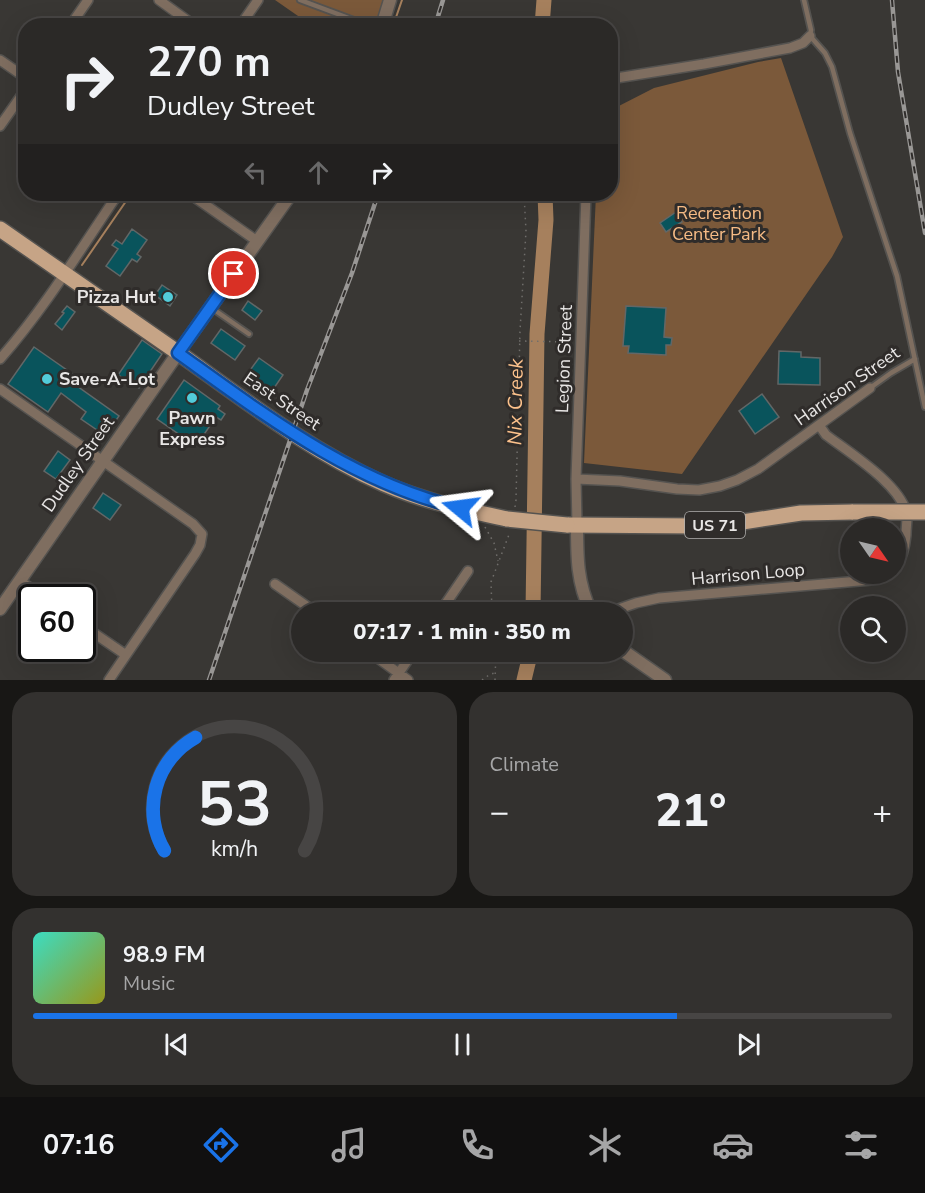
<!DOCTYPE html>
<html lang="en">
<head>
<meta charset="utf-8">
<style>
	:root { --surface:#2b2927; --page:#33312f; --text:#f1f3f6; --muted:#a6a6a7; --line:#474544; --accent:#1a73e8 }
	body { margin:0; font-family:"Nunito Sans",sans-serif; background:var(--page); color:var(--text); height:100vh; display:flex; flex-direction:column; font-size:22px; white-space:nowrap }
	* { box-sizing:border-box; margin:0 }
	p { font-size:20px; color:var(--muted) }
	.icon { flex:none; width:33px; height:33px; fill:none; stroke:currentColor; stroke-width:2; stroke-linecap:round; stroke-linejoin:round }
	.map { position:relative; height:680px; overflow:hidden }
	.panel { display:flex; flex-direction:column; gap:12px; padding:12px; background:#181715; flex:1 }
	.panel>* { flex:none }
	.banner { position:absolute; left:18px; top:18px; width:600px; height:183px; border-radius:24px; box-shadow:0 6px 24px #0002,0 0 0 2px var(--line); background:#2b2927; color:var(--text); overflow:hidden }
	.needle { width:39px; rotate:124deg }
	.fabs { position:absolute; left:840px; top:518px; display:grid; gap:12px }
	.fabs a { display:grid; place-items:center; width:66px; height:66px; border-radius:50%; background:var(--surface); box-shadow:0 6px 24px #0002,0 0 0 2px var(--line); font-size:30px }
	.speed { position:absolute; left:18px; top:584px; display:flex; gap:12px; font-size:30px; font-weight:700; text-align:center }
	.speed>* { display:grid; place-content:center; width:78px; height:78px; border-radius:50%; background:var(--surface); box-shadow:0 6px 24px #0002,0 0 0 2px var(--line); line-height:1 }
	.speed .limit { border:3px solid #111; border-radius:9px; background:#fff; color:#111 }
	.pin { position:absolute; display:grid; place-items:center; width:51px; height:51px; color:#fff; margin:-26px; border:3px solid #fff; border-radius:50%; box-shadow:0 2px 6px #0007 }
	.me { position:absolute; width:66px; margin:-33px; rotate:286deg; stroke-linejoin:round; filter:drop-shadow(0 0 4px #0008) }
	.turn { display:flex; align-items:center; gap:21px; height:126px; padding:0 30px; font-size:27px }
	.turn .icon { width:78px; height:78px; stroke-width:2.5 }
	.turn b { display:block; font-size:42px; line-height:51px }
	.lanes { display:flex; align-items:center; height:57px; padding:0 30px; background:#0003; justify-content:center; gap:30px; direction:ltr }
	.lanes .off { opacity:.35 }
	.big { font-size:45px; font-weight:800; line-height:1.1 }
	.panel .tile { flex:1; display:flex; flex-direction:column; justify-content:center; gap:9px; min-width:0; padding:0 21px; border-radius:24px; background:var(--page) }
	.panel .dial { align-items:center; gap:0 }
	.dial svg { height:156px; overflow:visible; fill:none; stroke:var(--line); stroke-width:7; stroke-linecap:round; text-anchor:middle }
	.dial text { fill:var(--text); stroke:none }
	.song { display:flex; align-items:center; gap:18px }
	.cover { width:72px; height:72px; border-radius:9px; background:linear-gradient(135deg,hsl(170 70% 55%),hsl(60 70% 35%)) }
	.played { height:6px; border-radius:3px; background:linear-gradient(90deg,var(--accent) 75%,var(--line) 75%) }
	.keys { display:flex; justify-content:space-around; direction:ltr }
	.heat { display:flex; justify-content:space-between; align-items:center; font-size:33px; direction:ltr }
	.panel .tiles { flex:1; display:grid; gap:12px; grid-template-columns:1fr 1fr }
	.tile:last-child { grid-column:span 2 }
	.trip { position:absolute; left:291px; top:602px; width:342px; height:60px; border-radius:30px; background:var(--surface); box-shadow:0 6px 24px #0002,0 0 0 2px var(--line); font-weight:800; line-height:60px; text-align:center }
	.tab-bar { display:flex; height:96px; justify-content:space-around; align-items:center; background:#111010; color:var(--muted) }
	.tab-bar .icon { width:42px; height:42px }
	.tab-bar .current { color:var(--accent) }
	.tab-bar b { font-size:27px; color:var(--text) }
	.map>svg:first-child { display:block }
</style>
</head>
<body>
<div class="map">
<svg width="925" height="680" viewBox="0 0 925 680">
	<rect width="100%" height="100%" fill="#393734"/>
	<path fill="#7b593a" d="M 275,0 L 386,0 L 378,26 L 311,25 Z
		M 781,58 L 843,237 L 832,257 L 682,474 L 584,463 L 596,194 L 610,194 L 611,110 L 654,88 L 758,62 Z"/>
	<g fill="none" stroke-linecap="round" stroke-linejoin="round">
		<path stroke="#a6805d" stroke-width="2" d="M 293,26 C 301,22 308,22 316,26
			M 393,26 L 402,0
			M 82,265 L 131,194
			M 519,680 L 525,676"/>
		<path stroke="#a6805d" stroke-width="15" d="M 542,26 L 544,0
			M 533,612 L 537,334 L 546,220 L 545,194
			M 524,680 L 531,651"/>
	</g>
	<path fill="#09545c" stroke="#626767" stroke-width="1.5" d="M 676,212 L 682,222 L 666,232 L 660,223 Z
		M 132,229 L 147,240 L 137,254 L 141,257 L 137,262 L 132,259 L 120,276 L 106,266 L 118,249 L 112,245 L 116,240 L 122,244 Z
		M 162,285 L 177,295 L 170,306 L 155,295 Z
		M 248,301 L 262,311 L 255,320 L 242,310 Z
		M 67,306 L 75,312 L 62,330 L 55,324 L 64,313 L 62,312 Z
		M 626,306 L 666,308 L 664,337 L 672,338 L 671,345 L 666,345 L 666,355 L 628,353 L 629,346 L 623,346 Z
		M 221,329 L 245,346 L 235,360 L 211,343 Z
		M 142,340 L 162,354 L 139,388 L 118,375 Z
		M 34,347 L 74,375 L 70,381 L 119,416 L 110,429 L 105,425 L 100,432 L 81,419 L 86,412 L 61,393 L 48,412 L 8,384 Z
		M 779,351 L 801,352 L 801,357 L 820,358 L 820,385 L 778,384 Z
		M 259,358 L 283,375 L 272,391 L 248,373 Z
		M 184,380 L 220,406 L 218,409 L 225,414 L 221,420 L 216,417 L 196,446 L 157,419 Z
		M 762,394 L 779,417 L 755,434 L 739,411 Z
		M 58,451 L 70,460 L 56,479 L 44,471 Z
		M 103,493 L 121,505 L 110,520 L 93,508 Z"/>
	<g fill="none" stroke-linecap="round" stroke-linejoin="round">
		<g stroke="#555350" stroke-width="8">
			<path id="service" d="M 300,0 L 370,26
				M 804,0 L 811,30 L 810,36 L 825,53 L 832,67 L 850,133 L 897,276 L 925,407
				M 213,309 L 249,334
				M 870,388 L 891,373 L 915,359"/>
		</g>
		<g stroke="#555350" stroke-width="12">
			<path id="minor" d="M 159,0 L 195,26
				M 70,26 L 88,0
				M 240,26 L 258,0
				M 0,60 L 26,78
				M 610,79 L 704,64 L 790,48 L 803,43 L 810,36
				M 0,126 L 26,89
				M 190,194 L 257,241
				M 0,359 C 45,308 80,250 118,194
				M 0,389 L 193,524 L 202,534 L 200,545 L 195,554 L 109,680
				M 819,425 L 826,435 C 850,453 903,486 907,516 C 907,522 906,529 906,535 C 905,546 903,557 896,566
				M 576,479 L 620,481 L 677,489 L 699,490 L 720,486 L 737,480 L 758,469 L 870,388
				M 577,525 L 576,479 L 586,194
				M 20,581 L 43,597
				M 275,584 L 315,612
				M 440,612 L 468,571
				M 610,612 L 636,603 L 659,598 L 871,580 L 889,573
				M 82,625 L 126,655
				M 368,651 L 408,680
				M 394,680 L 414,651"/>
		</g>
		<g stroke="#555350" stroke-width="15">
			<path id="tertiary" d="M 382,26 L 390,0
				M 577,525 C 577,557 577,583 591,612
				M 0,609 L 178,353 L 291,194
				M 622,650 L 665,680"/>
		</g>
		<g stroke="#555350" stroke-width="18">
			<path id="primary" d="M 0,229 C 60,271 120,312 180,354 C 246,401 310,451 384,484 C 423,501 465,510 507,519
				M 567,525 L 698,526 L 736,523 L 801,513 L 853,512"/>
		</g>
		<path stroke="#706e6b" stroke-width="1.5" stroke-dasharray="1.5 4.5" stroke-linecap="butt" d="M 519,341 L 571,342
			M 515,507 L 516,500 L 520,331 L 526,231 L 524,194
			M 485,527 L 494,543 L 498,561
			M 492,612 L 491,582 L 510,532
			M 482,680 L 489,675 L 494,673
			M 495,680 L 496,651"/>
		<use href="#service" stroke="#7f6e60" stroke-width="4.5"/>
		<use href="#minor" stroke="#7f6e60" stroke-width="9"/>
		<use href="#tertiary" stroke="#7f6e60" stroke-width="12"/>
		<use href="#primary" stroke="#c6a486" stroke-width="15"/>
		<g stroke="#999795" stroke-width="4.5">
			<path id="rail" d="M 892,0 L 898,72 L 925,233
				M 435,26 L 443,0
				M 209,680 L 307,390 L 352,273 L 378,194"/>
		</g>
		<use href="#rail" stroke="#2f2c2a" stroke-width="2" stroke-dasharray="7" stroke-linecap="butt"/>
		<g stroke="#555350" stroke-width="18" stroke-linecap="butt">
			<path id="primary-bridge" d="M 853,512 L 925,512
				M 507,519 L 567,525"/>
		</g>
		<use href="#primary-bridge" stroke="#c6a486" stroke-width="15"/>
	</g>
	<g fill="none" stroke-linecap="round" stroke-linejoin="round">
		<g stroke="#114b97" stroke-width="15">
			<path id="route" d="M 234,274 L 178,353 C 266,416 353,483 460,508"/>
		</g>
		<use href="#route" stroke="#1a73e8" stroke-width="10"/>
	</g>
	<g fill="#52cbd9" stroke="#2f2c2a" stroke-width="2">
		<circle cx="168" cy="297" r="6"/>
		<circle cx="47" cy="379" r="6"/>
		<circle cx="192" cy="398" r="6"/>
	</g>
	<g text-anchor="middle" stroke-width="6" stroke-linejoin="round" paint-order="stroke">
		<rect fill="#2f2c2a" stroke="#b0aead" stroke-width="1.5" x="685" y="512" width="60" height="26" rx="4.5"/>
		<g font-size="16" font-weight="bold" fill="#e8e6e5">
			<text x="715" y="531">US 71</text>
		</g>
		<g font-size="18" fill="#f6bb85" stroke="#2f2c2a">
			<text x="719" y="219">Recreation<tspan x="719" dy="21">Center Park</tspan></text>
		</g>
		<g font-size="18" font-weight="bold" fill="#e8e6e5" stroke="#2f2c2a" text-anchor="end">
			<text x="156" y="303">Pizza Hut</text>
			<text x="59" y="385" text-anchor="start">Save-A-Lot</text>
			<text x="192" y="424" text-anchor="middle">Pawn<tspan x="192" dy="21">Express</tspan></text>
		</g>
		<g font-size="18" fill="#e8e6e5" stroke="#2f2c2a">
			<text transform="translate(564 359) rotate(-88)" y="6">Legion Street</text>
			<text transform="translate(847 386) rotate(-35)" y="6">Harrison Street</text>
			<text transform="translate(282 401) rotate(34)" y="6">East Street</text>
			<text transform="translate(78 464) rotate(-55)" y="6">Dudley Street</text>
			<text transform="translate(748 574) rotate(-5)" y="6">Harrison Loop</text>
		</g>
		<g font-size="20" font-style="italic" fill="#fdc28c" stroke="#2f2c2a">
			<text transform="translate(515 402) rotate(-89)" y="7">Nix Creek</text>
		</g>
	</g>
</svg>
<div class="fabs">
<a><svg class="needle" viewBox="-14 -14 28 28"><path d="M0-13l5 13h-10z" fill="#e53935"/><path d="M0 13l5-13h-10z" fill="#a6a6a7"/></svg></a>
<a><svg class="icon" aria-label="search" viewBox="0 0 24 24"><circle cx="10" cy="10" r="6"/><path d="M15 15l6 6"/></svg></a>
</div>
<div class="speed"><div class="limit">60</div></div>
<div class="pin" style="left:234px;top:274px;background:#d93025"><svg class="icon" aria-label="arrive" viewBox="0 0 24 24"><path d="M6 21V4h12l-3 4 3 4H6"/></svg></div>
<svg class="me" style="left:460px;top:508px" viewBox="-20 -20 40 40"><path d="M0-17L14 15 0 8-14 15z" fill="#1a73e8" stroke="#fff" stroke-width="4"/></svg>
<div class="trip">07:17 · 1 min · 350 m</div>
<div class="banner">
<div class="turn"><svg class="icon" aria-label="right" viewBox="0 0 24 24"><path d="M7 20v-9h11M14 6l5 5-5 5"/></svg><div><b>270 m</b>Dudley Street</div></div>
<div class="lanes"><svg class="icon off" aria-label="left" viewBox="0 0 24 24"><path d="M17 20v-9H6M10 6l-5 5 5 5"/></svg><svg class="icon off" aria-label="ahead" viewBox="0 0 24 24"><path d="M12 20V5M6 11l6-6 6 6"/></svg><svg class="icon" aria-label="right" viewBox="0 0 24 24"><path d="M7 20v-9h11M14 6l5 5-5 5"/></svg></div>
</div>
</div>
<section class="panel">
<div class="tiles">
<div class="tile dial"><svg viewBox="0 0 100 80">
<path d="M14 69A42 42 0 1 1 86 69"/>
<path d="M14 69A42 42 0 0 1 30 11" stroke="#1a73e8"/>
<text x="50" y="56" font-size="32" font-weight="700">53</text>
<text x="50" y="72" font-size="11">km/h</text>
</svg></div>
<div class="tile"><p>Climate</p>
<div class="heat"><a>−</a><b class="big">21°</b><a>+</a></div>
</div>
<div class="tile">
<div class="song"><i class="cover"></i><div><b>98.9 FM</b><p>Music</p></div></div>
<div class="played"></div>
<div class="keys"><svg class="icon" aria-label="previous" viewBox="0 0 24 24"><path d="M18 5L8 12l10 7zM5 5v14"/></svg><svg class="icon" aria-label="pause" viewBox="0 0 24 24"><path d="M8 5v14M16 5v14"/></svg><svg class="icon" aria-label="next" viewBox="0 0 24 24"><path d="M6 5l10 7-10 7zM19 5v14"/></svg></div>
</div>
</div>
</section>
<nav class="tab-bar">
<b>07:16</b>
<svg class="icon current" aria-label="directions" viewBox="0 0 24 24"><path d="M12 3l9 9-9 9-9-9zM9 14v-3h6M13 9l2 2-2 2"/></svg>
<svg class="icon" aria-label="music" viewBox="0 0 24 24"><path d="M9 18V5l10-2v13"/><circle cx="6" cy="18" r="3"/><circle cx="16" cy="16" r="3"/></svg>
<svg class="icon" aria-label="phone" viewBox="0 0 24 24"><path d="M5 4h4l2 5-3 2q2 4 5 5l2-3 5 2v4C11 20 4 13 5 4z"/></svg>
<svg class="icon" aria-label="climate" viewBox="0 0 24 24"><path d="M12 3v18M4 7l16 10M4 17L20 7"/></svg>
<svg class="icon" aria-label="car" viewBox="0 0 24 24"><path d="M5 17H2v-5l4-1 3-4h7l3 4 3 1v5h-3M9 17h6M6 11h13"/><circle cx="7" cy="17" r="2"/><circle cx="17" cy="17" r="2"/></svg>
<svg class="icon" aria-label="filters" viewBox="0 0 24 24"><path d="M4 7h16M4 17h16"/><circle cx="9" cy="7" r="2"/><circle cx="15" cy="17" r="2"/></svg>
</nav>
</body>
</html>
